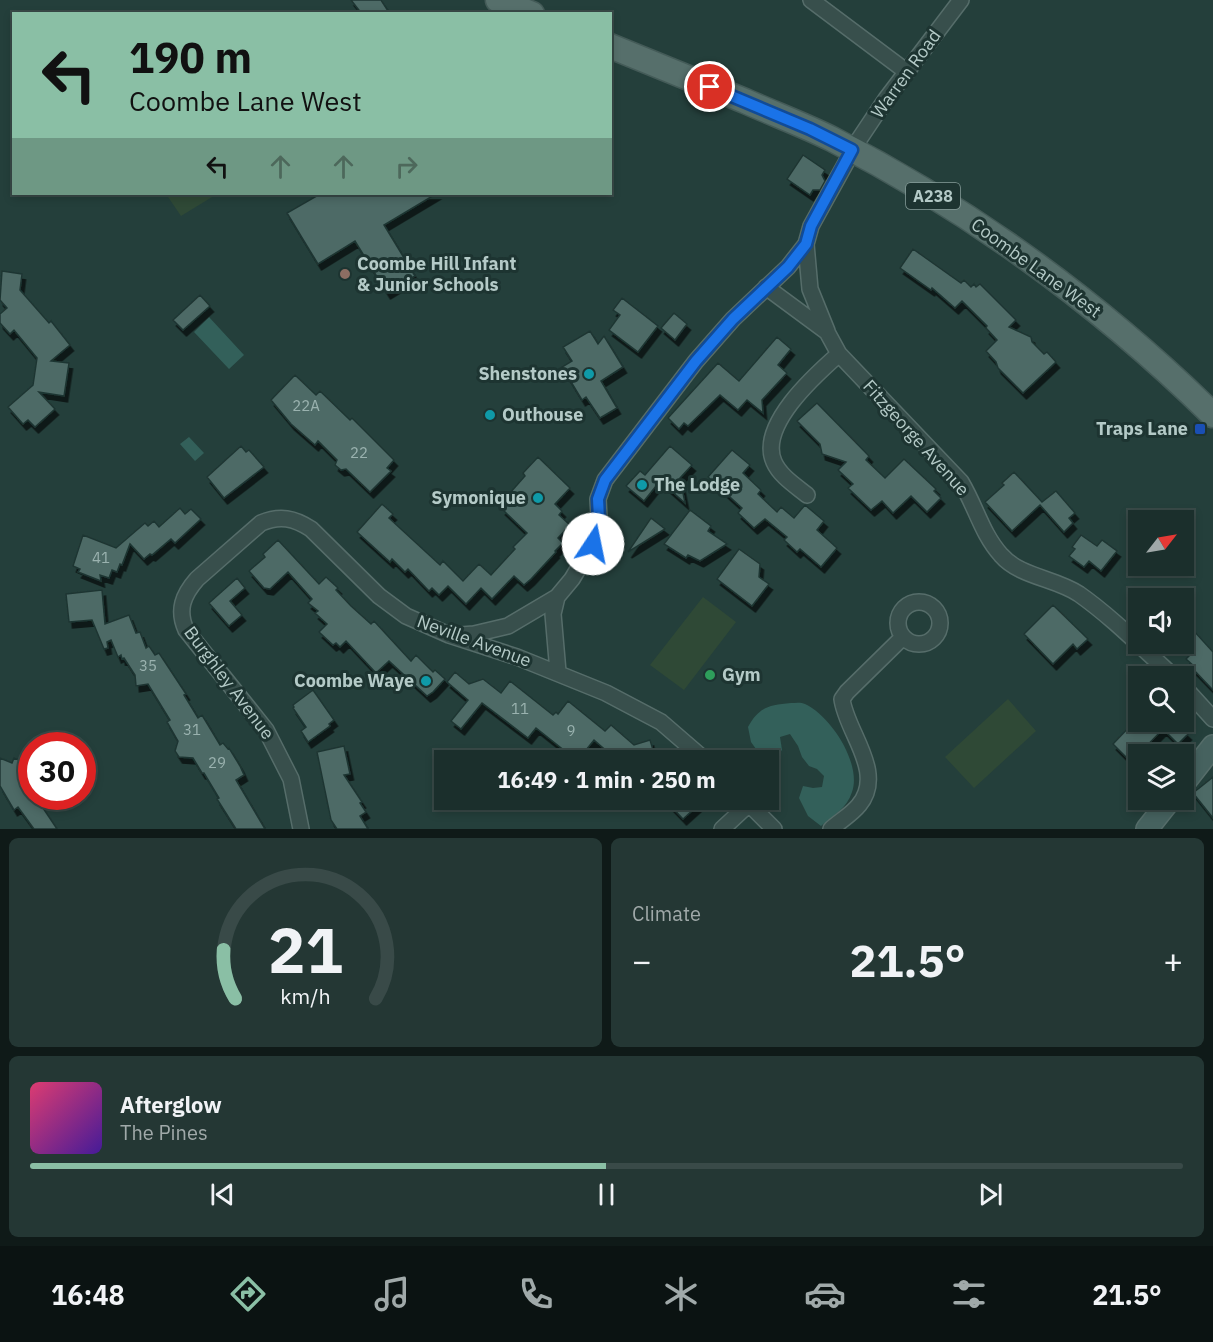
<!DOCTYPE html>
<html lang="en">
<head>
<meta charset="utf-8">
<style>
	:root { --surface:#1b2f2c; --page:#243734; --text:#f1f3f6; --muted:#a0a9a9; --line:#394a48; --accent:#8abfa5 }
	body { margin:0; font-family:"IBM Plex Sans",sans-serif; background:var(--page); color:var(--text); height:100vh; display:flex; flex-direction:column; font-size:22px; white-space:nowrap }
	* { box-sizing:border-box; margin:0 }
	p { font-size:20px; color:var(--muted) }
	.icon { flex:none; width:33px; height:33px; fill:none; stroke:currentColor; stroke-width:2; stroke-linecap:round; stroke-linejoin:round }
	.map { position:relative; height:829px; overflow:hidden }
	.side { display:flex; flex-direction:column; gap:9px; padding:9px; background:#0f1a18; flex:1 }
	.side>* { flex:none }
	.guide { position:absolute; left:12px; top:12px; width:600px; height:183px; border-radius:0px; box-shadow:0 3px 9px #0003,0 0 0 2px var(--line); background:#8abfa5; color:#111; overflow:hidden }
	.needle { width:39px; rotate:59deg }
	.fabs { position:absolute; left:1128px; top:510px; display:grid; gap:12px }
	.fabs a { display:grid; place-items:center; width:66px; height:66px; border-radius:0px; background:var(--surface); box-shadow:0 3px 9px #0003,0 0 0 2px var(--line); font-size:30px }
	.speed { position:absolute; left:18px; top:732px; display:flex; gap:12px; font-size:30px; font-weight:700; text-align:center }
	.speed>* { display:grid; place-content:center; width:78px; height:78px; border-radius:50%; background:var(--surface); box-shadow:0 3px 9px #0003,0 0 0 2px var(--line); line-height:1 }
	.speed .limit { border:9px solid #d22; background:#fff; color:#111 }
	.pin { position:absolute; display:grid; place-items:center; width:51px; height:51px; color:#fff; margin:-26px; border:3px solid #fff; border-radius:50%; box-shadow:0 2px 6px #0007 }
	.me { position:absolute; width:66px; margin:-33px; rotate:11deg; stroke-linejoin:round; filter:drop-shadow(0 0 4px #0008) }
	.turn { display:flex; align-items:center; gap:21px; height:126px; padding:0 18px; font-size:27px }
	.turn .icon { width:78px; height:78px; stroke-width:2.5 }
	.turn b { display:block; font-size:42px; line-height:51px }
	.lanes { display:flex; align-items:center; height:57px; padding:0 18px; background:#0003; justify-content:center; gap:30px; direction:ltr }
	.lanes .off { opacity:.35 }
	.big { font-size:45px; font-weight:800; line-height:1.1 }
	.side .widget { flex:1; display:flex; flex-direction:column; justify-content:center; gap:9px; min-width:0; padding:0 21px; border-radius:9px; background:var(--page) }
	.side .dial { align-items:center; gap:0 }
	.dial svg { height:156px; overflow:visible; fill:none; stroke:var(--line); stroke-width:7; stroke-linecap:round; text-anchor:middle }
	.dial text { fill:var(--text); stroke:none }
	.song { display:flex; align-items:center; gap:18px }
	.cover { width:72px; height:72px; border-radius:9px; background:linear-gradient(135deg,hsl(340 70% 55%),hsl(260 70% 35%)) }
	.played { height:6px; border-radius:3px; background:linear-gradient(90deg,var(--accent) 50%,var(--line) 50%) }
	.keys { display:flex; justify-content:space-around; direction:ltr }
	.heat { display:flex; justify-content:space-between; align-items:center; font-size:33px; direction:ltr }
	.side .tiles { flex:1; display:grid; gap:9px; grid-template-columns:1fr 1fr }
	.widget:last-child { grid-column:span 2 }
	.trip { position:absolute; left:434px; top:750px; width:345px; height:60px; border-radius:0px; background:var(--surface); box-shadow:0 3px 9px #0003,0 0 0 2px var(--line); font-weight:800; line-height:60px; text-align:center }
	.dock { display:flex; height:96px; justify-content:space-around; align-items:center; background:#0b1312; color:var(--muted) }
	.dock .icon { width:42px; height:42px }
	.dock .current { color:var(--accent) }
	.dock b { font-size:27px; color:var(--text) }
	.map>svg:first-child { display:block }
</style>
</head>
<body>
<div class="map">
<svg width="1213" height="829" viewBox="0 0 1213 829">
	<defs>
		<filter id="shadow"><feDropShadow dx="3.5" dy="6" stdDeviation="0" flood-color="#0009"/></filter>
	</defs>
	<rect width="100%" height="100%" fill="#243f3b"/>
	<path fill="#2f4936" d="M 166,194 L 217,194 L 181,216 Z
		M 703,597 L 736,622 L 684,690 L 650,665 Z
		M 1008,699 L 1036,731 L 974,788 L 945,757 Z"/>
	<path fill="#33605a" d="M 209,317 L 244,355 L 229,369 L 194,332 Z
		M 189,437 L 204,453 L 195,461 L 180,444 Z
		M 791,703 C 795,703 801,702 805,704 C 831,716 862,764 852,792 C 847,808 833,816 821,826 L 808,816 L 799,798 L 803,786 L 813,788 L 822,787 L 824,776 L 817,769 L 809,766 L 802,757 L 798,746 L 790,734 L 780,737 L 782,750 L 774,758 L 761,756 L 751,742 L 748,727 C 759,707 769,705 791,703 Z"/>
	<path fill="#4d6a66" stroke="#1f3633" stroke-width="1.5" filter="url(#shadow)" d="M 351,0 L 381,0 L 390,14 L 362,14 Z
		M 803,155 L 825,170 L 822,175 L 825,181 L 820,190 L 813,190 L 810,195 L 787,179 Z
		M 320,194 L 436,194 L 384,225 L 415,276 L 387,293 L 355,241 L 318,264 L 287,213 Z
		M 913,249 L 961,283 L 964,280 L 971,287 L 974,284 L 976,287 L 980,284 L 1016,320 L 1009,327 L 1031,337 L 1032,342 L 1044,354 L 1047,352 L 1056,362 L 1023,393 L 998,368 L 996,362 L 986,351 L 997,340 L 986,328 L 987,326 L 962,301 L 955,308 L 932,288 L 931,290 L 900,268 Z
		M 2,271 L 22,274 L 20,290 L 49,323 L 51,321 L 70,345 L 51,361 L 69,363 L 64,396 L 39,392 L 55,409 L 35,427 L 28,420 L 23,424 L 8,407 L 33,385 L 37,358 L 14,330 L 10,334 L 0,323 L 0,314 L 7,308 L 0,300 Z
		M 200,295 L 210,306 L 183,330 L 173,320 Z
		M 622,298 L 658,326 L 638,352 L 609,330 L 620,315 L 613,310 Z
		M 674,313 L 687,324 L 675,340 L 661,328 Z
		M 590,331 L 598,344 L 604,336 L 623,367 L 601,381 L 617,408 L 600,418 L 586,397 L 582,400 L 562,367 L 572,361 L 563,347 Z
		M 777,337 L 791,349 L 778,365 L 787,373 L 762,400 L 763,413 L 747,400 L 738,410 L 720,395 L 688,426 L 684,423 L 679,429 L 668,418 L 718,363 L 739,381 Z
		M 295,375 L 316,395 L 320,391 L 350,420 L 352,418 L 394,460 L 387,468 L 391,471 L 370,492 L 346,469 L 341,470 L 335,465 L 337,460 L 318,441 L 315,445 L 291,424 L 271,400 Z
		M 817,403 L 869,456 L 866,460 L 885,478 L 904,459 L 936,489 L 934,491 L 941,498 L 927,512 L 911,496 L 893,513 L 882,501 L 871,510 L 848,488 L 853,484 L 838,470 L 846,462 L 822,454 L 820,444 L 797,421 Z
		M 241,446 L 246,452 L 249,450 L 264,467 L 224,498 L 207,477 Z
		M 670,446 L 692,465 L 680,478 L 685,503 L 660,481 L 644,501 L 626,486 L 640,471 L 645,475 Z
		M 732,450 L 750,465 L 743,473 L 761,490 L 758,494 L 777,512 L 781,507 L 794,518 L 805,505 L 824,521 L 817,530 L 837,548 L 821,567 L 800,549 L 797,552 L 784,540 L 787,537 L 765,519 L 754,528 L 738,513 L 742,508 L 708,477 Z
		M 538,457 L 570,488 L 555,504 L 562,511 L 559,515 L 570,525 L 558,538 L 563,543 L 555,551 L 556,552 L 531,579 L 524,585 L 514,576 L 492,599 L 481,588 L 466,604 L 448,586 L 439,595 L 432,588 L 429,591 L 408,569 L 405,572 L 392,559 L 390,562 L 357,532 L 382,504 L 393,514 L 389,518 L 440,565 L 443,561 L 463,581 L 479,564 L 491,575 L 515,549 L 513,547 L 527,533 L 502,509 L 505,506 L 502,502 L 525,476 L 523,473 Z
		M 1014,472 L 1042,502 L 1056,491 L 1075,513 L 1069,518 L 1073,523 L 1064,532 L 1040,505 L 1012,531 L 985,502 L 1004,485 L 1002,483 Z
		M 180,508 L 185,514 L 191,509 L 201,519 L 175,543 L 171,539 L 152,555 L 150,554 L 144,559 L 130,544 L 122,565 L 120,564 L 117,572 L 112,570 L 109,578 L 100,575 L 101,581 L 78,572 L 80,569 L 73,566 L 83,535 L 116,548 L 145,523 L 148,526 L 154,521 L 159,527 Z
		M 690,510 L 711,526 L 708,531 L 727,544 L 700,561 L 688,555 L 686,558 L 664,544 Z
		M 651,518 L 665,529 L 628,552 Z
		M 1081,535 L 1097,546 L 1102,540 L 1117,551 L 1101,571 L 1089,561 L 1084,567 L 1069,556 L 1075,549 L 1072,547 Z
		M 278,540 L 319,584 L 326,577 L 338,588 L 336,590 L 351,606 L 371,624 L 374,621 L 411,661 L 416,655 L 433,672 L 435,670 L 445,679 L 433,692 L 427,696 L 389,661 L 376,673 L 346,641 L 340,647 L 336,643 L 333,645 L 319,632 L 327,624 L 315,613 L 318,611 L 308,603 L 312,599 L 288,572 L 270,589 L 264,588 L 249,571 L 265,557 L 263,554 Z
		M 739,549 L 760,564 L 759,577 L 769,584 L 752,606 L 717,579 Z
		M 237,578 L 245,588 L 230,601 L 242,615 L 229,626 L 209,603 Z
		M 102,590 L 105,624 L 129,615 L 136,633 L 140,632 L 146,648 L 149,646 L 155,655 L 159,653 L 186,694 L 184,695 L 198,718 L 202,715 L 220,745 L 223,743 L 228,749 L 229,748 L 240,766 L 244,775 L 236,780 L 265,829 L 236,829 L 217,799 L 219,798 L 204,773 L 202,773 L 193,758 L 179,757 L 175,751 L 178,741 L 167,722 L 170,720 L 148,684 L 136,686 L 135,675 L 124,658 L 122,659 L 121,655 L 118,657 L 111,640 L 107,642 L 108,648 L 104,649 L 92,620 L 69,622 L 66,594 Z
		M 1053,605 L 1088,639 L 1077,649 L 1073,644 L 1053,664 L 1024,634 Z
		M 1184,620 L 1213,652 L 1213,690 L 1193,669 L 1195,667 L 1186,659 L 1192,653 L 1184,644 Z
		M 455,672 L 469,684 L 483,679 L 501,693 L 510,681 L 553,715 L 556,712 L 558,714 L 568,701 L 605,731 L 611,725 L 634,745 L 650,740 L 656,760 L 617,760 L 594,740 L 578,760 L 557,760 L 565,751 L 536,728 L 528,738 L 482,703 L 461,729 L 451,721 L 468,700 L 447,682 Z
		M 313,690 L 334,720 L 329,724 L 330,726 L 308,742 L 301,731 L 306,727 L 293,708 L 294,707 L 293,705 Z
		M 1134,722 L 1175,722 L 1188,734 L 1178,744 L 1163,729 L 1131,762 L 1113,744 Z
		M 344,746 L 350,774 L 344,775 L 362,802 L 360,803 L 366,812 L 360,816 L 368,829 L 337,829 L 331,820 L 317,752 Z
		M 0,758 L 12,763 L 14,758 L 29,764 L 23,778 L 32,791 L 32,796 L 35,796 L 57,829 L 34,829 L 18,807 L 14,810 L 0,786 Z
		M 1213,777 L 1213,818 L 1193,793 Z
		M 665,800 L 704,800 L 683,819 Z"/>
	<g fill="none" stroke-linecap="round" stroke-linejoin="round">
		<g stroke="#566d6a" stroke-width="18">
			<path id="minor" d="M 811,0 L 907,72
				M 806,244 L 810,289 L 827,331
				M 766,287 L 827,332 L 839,354 L 961,482 C 976,507 982,534 1001,555 C 1020,577 1055,578 1079,594 C 1113,618 1142,648 1173,676
				M 807,495 C 796,486 780,476 774,462 C 758,426 814,376 839,354
				M 557,597 L 553,614 L 558,672
				M898 623a21 21 0 1 1 42 0a21 21 0 1 1-42 0Z
				M 461,635 L 474,634 L 508,626 L 557,597 L 572,579 L 593,544 L 599,518 L 598,499 L 605,480 L 696,361 L 733,319 L 788,267 L 806,244 L 811,226 L 858,141 L 886,99 L 961,0
				M 1184,687 L 1213,719
				M 745,800 L 774,829
				M 301,829 L 291,779 L 266,730 L 186,630 C 177,610 183,595 197,579 L 261,523 C 280,515 294,518 311,529 L 379,596 L 406,616 L 449,635 L 517,657 L 606,693 L 661,722 L 705,760
				M 722,829 L 749,804
				M 831,829 C 840,821 852,814 859,805 C 886,772 846,732 842,699 L 847,692 L 903,637"/>
		</g>
		<g stroke="#566d6a" stroke-width="24">
			<path id="secondary" d="M 1184,783 L 1213,746
				M 1147,829 L 1170,800"/>
		</g>
		<g stroke="#445b58" stroke-width="27">
			<path id="primary" d="M 498,0 L 532,14
				M 610,46 C 655,64 700,83 745,101 C 774,114 804,125 832,139 C 972,211 1101,305 1213,415"/>
		</g>
		<use href="#minor" stroke="#384f4c" stroke-width="15"/>
		<use href="#secondary" stroke="#46625f" stroke-width="21"/>
		<use href="#primary" stroke="#566f6b" stroke-width="24"/>
	</g>
	<g fill="none" stroke-linecap="round" stroke-linejoin="round">
		<g stroke="#114b97" stroke-width="15">
			<path id="route" d="M 593,544 L 599,519 L 598,499 L 605,480 L 696,361 L 733,319 L 788,267 L 806,244 L 811,226 L 852,150 L 810,129 L 710,87"/>
		</g>
		<use href="#route" stroke="#1a73e8" stroke-width="10"/>
	</g>
	<circle fill="#8d6e63" stroke="#1d3431" stroke-width="2" cx="345" cy="274" r="6"/>
	<g fill="#0f9aa8" stroke="#1d3431" stroke-width="2">
		<circle cx="589" cy="374" r="6"/>
		<circle cx="490" cy="415" r="6"/>
		<circle cx="642" cy="485" r="6"/>
		<circle cx="538" cy="498" r="6"/>
		<circle cx="426" cy="681" r="6"/>
	</g>
	<rect fill="#1a4fb4" stroke="#1d3431" stroke-width="2" x="1194" y="423" width="12" height="12" rx="3"/>
	<circle fill="#2e9e5b" stroke="#1d3431" stroke-width="2" cx="710" cy="675" r="6"/>
	<g text-anchor="middle" stroke-width="6" stroke-linejoin="round" paint-order="stroke">
		<g font-size="15" fill="#9ab2af">
			<text x="306" y="411">22A</text>
			<text x="359" y="458">22</text>
			<text x="101" y="563">41</text>
			<text x="148" y="671">35</text>
			<text x="520" y="714">11</text>
			<text x="192" y="735">31</text>
			<text x="571" y="736">9</text>
			<text x="217" y="768">29</text>
		</g>
		<rect fill="#1d3431" stroke="#879d9a" stroke-width="1.5" x="906" y="183" width="54" height="26" rx="4.5"/>
		<g font-size="16" font-weight="bold" fill="#b4cac7">
			<text x="933" y="202">A238</text>
		</g>
		<g font-size="18" fill="#b4cac7" stroke="#1d3431">
			<text transform="translate(906 74) rotate(-54)" y="6">Warren Road</text>
			<text transform="translate(1036 268) rotate(36)" y="6">Coombe Lane West</text>
			<text transform="translate(916 438) rotate(48)" y="6">Fitzgeorge Avenue</text>
			<text transform="translate(474 641) rotate(20)" y="6">Neville Avenue</text>
			<text transform="translate(229 683) rotate(53)" y="6">Burghley Avenue</text>
		</g>
		<g font-size="18" font-weight="bold" fill="#b4cac7" stroke="#1d3431" text-anchor="start">
			<text x="357" y="270">Coombe Hill Infant<tspan x="357" dy="21">&amp; Junior Schools</tspan></text>
			<text x="577" y="380" text-anchor="end">Shenstones</text>
			<text x="502" y="421">Outhouse</text>
			<text x="1188" y="435" text-anchor="end">Traps Lane</text>
			<text x="654" y="491">The Lodge</text>
			<text x="526" y="504" text-anchor="end">Symonique</text>
			<text x="722" y="681">Gym</text>
			<text x="414" y="687" text-anchor="end">Coombe Waye</text>
		</g>
	</g>
</svg>
<div class="fabs">
<a><svg class="needle" viewBox="-14 -14 28 28"><path d="M0-13l5 13h-10z" fill="#e53935"/><path d="M0 13l5-13h-10z" fill="#a0a9a9"/></svg></a>
<a><svg class="icon" aria-label="sound" viewBox="0 0 24 24"><path d="M4 9h4l5-4v14l-5-4H4zM17 9q2 3 0 6"/></svg></a>
<a><svg class="icon" aria-label="search" viewBox="0 0 24 24"><circle cx="10" cy="10" r="6"/><path d="M15 15l6 6"/></svg></a>
<a><svg class="icon" aria-label="layers" viewBox="0 0 24 24"><path d="M12 4l9 5-9 5-9-5zM3 14l9 5 9-5"/></svg></a>
</div>
<div class="speed"><div class="limit">30</div></div>
<div class="pin" style="left:710px;top:87px;background:#d93025"><svg class="icon" aria-label="arrive" viewBox="0 0 24 24"><path d="M6 21V4h12l-3 4 3 4H6"/></svg></div>
<svg class="me" style="left:593px;top:544px" viewBox="-20 -20 40 40"><circle r="19" fill="#fff"/><path d="M0-13L10 11 0 6-10 11z" fill="#1a73e8"/></svg>
<div class="trip">16:49 · 1 min · 250 m</div>
<div class="guide">
<div class="turn"><svg class="icon" aria-label="left" viewBox="0 0 24 24"><path d="M17 20v-9H6M10 6l-5 5 5 5"/></svg><div><b>190 m</b>Coombe Lane West</div></div>
<div class="lanes"><svg class="icon" aria-label="left" viewBox="0 0 24 24"><path d="M17 20v-9H6M10 6l-5 5 5 5"/></svg><svg class="icon off" aria-label="ahead" viewBox="0 0 24 24"><path d="M12 20V5M6 11l6-6 6 6"/></svg><svg class="icon off" aria-label="ahead" viewBox="0 0 24 24"><path d="M12 20V5M6 11l6-6 6 6"/></svg><svg class="icon off" aria-label="right" viewBox="0 0 24 24"><path d="M7 20v-9h11M14 6l5 5-5 5"/></svg></div>
</div>
</div>
<section class="side">
<div class="tiles">
<div class="widget dial"><svg viewBox="0 0 100 80">
<path d="M14 69A42 42 0 1 1 86 69"/>
<path d="M14 69A42 42 0 0 1 8 44" stroke="#8abfa5"/>
<text x="50" y="56" font-size="32" font-weight="700">21</text>
<text x="50" y="72" font-size="11">km/h</text>
</svg></div>
<div class="widget"><p>Climate</p>
<div class="heat"><a>−</a><b class="big">21.5°</b><a>+</a></div>
</div>
<div class="widget">
<div class="song"><i class="cover"></i><div><b>Afterglow</b><p>The Pines</p></div></div>
<div class="played"></div>
<div class="keys"><svg class="icon" aria-label="previous" viewBox="0 0 24 24"><path d="M18 5L8 12l10 7zM5 5v14"/></svg><svg class="icon" aria-label="pause" viewBox="0 0 24 24"><path d="M8 5v14M16 5v14"/></svg><svg class="icon" aria-label="next" viewBox="0 0 24 24"><path d="M6 5l10 7-10 7zM19 5v14"/></svg></div>
</div>
</div>
</section>
<nav class="dock">
<b>16:48</b>
<svg class="icon current" aria-label="directions" viewBox="0 0 24 24"><path d="M12 3l9 9-9 9-9-9zM9 14v-3h6M13 9l2 2-2 2"/></svg>
<svg class="icon" aria-label="music" viewBox="0 0 24 24"><path d="M9 18V5l10-2v13"/><circle cx="6" cy="18" r="3"/><circle cx="16" cy="16" r="3"/></svg>
<svg class="icon" aria-label="phone" viewBox="0 0 24 24"><path d="M5 4h4l2 5-3 2q2 4 5 5l2-3 5 2v4C11 20 4 13 5 4z"/></svg>
<svg class="icon" aria-label="climate" viewBox="0 0 24 24"><path d="M12 3v18M4 7l16 10M4 17L20 7"/></svg>
<svg class="icon" aria-label="car" viewBox="0 0 24 24"><path d="M5 17H2v-5l4-1 3-4h7l3 4 3 1v5h-3M9 17h6M6 11h13"/><circle cx="7" cy="17" r="2"/><circle cx="17" cy="17" r="2"/></svg>
<svg class="icon" aria-label="filters" viewBox="0 0 24 24"><path d="M4 7h16M4 17h16"/><circle cx="9" cy="7" r="2"/><circle cx="15" cy="17" r="2"/></svg>
<b>21.5°</b>
</nav>
</body>
</html>
